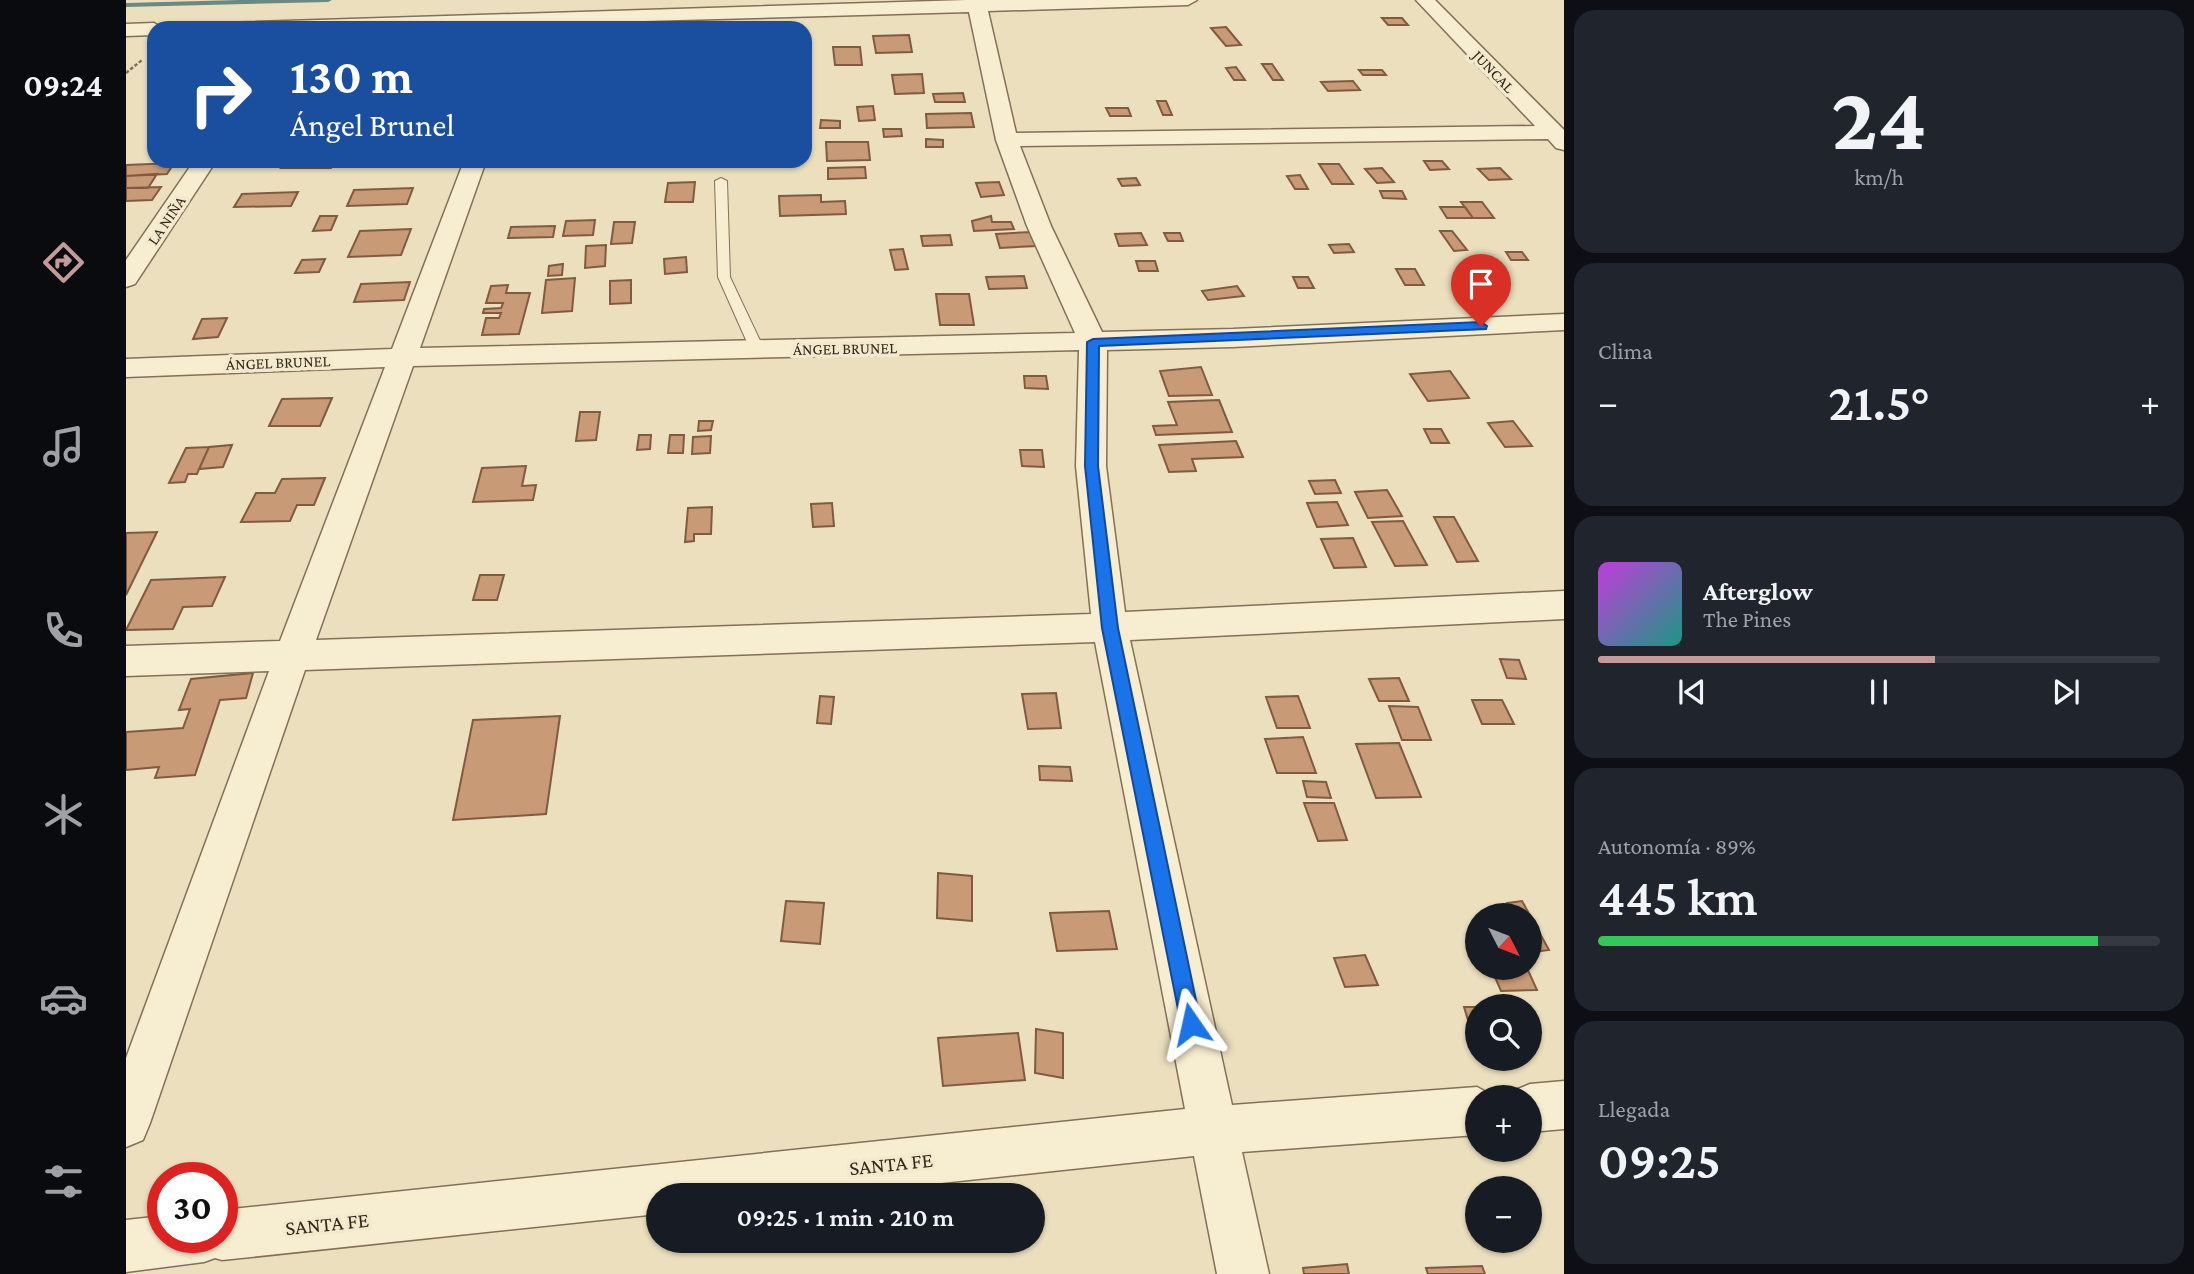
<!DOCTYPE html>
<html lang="es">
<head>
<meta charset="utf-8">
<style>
	:root { --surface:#171b24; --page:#20242c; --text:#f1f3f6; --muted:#9ea1a6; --line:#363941; --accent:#c59a9a }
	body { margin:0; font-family:"Crimson Pro",serif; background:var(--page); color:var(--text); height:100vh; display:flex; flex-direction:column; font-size:26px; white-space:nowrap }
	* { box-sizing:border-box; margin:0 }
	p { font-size:23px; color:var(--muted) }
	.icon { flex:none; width:38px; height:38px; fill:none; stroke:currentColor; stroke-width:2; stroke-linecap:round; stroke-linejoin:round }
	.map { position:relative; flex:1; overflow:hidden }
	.sheet { display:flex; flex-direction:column; gap:10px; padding:10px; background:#0d0f14; width:630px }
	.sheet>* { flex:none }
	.guide { position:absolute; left:21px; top:21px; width:665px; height:147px; border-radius:21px; box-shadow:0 2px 5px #0004; background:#1a4fa0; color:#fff; overflow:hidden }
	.needle { width:46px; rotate:132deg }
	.controls { position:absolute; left:1339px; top:903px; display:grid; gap:14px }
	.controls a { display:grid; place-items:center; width:77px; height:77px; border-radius:50%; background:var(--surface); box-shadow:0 2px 5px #0004; font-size:35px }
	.speed { position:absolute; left:21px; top:1162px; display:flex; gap:14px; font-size:35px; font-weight:700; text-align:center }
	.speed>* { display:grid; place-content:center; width:91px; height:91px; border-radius:50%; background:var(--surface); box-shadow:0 2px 5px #0004; line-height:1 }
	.speed .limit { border:10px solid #d22; background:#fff; color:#111 }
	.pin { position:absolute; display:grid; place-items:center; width:60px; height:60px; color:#fff; margin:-72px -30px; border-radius:50% 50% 50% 0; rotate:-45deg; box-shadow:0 0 7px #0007 }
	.pin .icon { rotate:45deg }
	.me { position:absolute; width:77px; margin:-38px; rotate:349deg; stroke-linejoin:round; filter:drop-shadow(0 0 5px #0008) }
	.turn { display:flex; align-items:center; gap:24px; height:147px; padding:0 28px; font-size:32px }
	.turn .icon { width:91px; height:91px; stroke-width:2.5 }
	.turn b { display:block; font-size:49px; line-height:60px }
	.big { font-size:52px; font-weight:600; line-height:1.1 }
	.sheet .widget { flex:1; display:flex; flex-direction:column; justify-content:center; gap:10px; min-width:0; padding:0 24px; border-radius:21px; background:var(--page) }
	.sheet .dial { align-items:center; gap:0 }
	.dial b { font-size:91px; line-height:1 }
	.song { display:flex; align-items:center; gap:21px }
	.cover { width:84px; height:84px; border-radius:10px; background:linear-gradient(135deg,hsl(290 70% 55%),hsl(170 70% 35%)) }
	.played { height:7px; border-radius:4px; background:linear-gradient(90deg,var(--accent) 60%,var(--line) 60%) }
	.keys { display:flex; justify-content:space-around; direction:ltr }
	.heat { display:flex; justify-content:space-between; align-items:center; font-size:38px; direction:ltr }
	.charge { height:10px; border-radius:5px; background:linear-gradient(90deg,#34c759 89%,var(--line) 0) }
	.trip { position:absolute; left:520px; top:1183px; width:399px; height:70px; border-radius:35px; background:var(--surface); box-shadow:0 2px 5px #0004; font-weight:600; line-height:70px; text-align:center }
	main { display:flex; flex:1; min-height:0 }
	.menu { display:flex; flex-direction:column; width:126px; justify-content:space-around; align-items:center; background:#090b0e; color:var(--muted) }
	.menu .icon { width:49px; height:49px }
	.menu .selected { color:var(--accent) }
	.menu b { font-size:32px; color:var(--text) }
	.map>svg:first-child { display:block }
</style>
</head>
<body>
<main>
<nav class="menu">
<b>09:24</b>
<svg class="icon selected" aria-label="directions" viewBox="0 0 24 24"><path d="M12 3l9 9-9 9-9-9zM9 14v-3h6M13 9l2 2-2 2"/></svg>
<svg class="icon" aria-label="music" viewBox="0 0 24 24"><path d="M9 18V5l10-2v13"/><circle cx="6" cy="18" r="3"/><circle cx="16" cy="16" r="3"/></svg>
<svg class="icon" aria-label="phone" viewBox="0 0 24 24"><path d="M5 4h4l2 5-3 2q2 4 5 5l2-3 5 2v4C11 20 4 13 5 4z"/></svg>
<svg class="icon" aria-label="climate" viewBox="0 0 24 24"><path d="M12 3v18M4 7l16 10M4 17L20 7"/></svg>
<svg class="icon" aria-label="car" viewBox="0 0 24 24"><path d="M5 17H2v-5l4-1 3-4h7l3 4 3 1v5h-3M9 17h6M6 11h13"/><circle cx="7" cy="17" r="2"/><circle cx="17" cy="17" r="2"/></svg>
<svg class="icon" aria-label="filters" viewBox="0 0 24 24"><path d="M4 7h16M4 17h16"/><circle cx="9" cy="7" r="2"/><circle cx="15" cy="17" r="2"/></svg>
</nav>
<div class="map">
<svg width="1438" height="1274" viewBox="0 0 1438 1274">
	<rect width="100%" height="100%" fill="#ebdfbe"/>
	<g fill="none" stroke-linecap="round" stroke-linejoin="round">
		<path fill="#698a83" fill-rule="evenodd" d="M 113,0 L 206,0 L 202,2 L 0,7 L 0,3 Z"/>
	</g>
	<path fill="#c89a75" stroke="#815b3f" stroke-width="2" d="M 1256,18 L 1276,18 L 1282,25 L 1262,25 Z
		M 1100,27 L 1115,45 L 1100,46 L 1085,28 Z
		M 783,35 L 786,52 L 750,53 L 747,36 Z
		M 707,47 L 734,47 L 736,65 L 709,65 Z
		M 1136,64 L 1146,64 L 1157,80 L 1147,80 Z
		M 1110,67 L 1119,80 L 1108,80 L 1100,68 Z
		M 1233,70 L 1256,70 L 1260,75 L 1237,75 Z
		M 796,74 L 798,93 L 769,94 L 766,75 Z
		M 1227,81 L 1234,90 L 1202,91 L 1195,82 Z
		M 837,93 L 839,102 L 809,102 L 807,94 Z
		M 1031,101 L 1040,101 L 1046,115 L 1037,115 Z
		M 747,106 L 749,120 L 733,121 L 731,107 Z
		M 980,108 L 1002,108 L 1005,116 L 984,116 Z
		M 845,113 L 848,127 L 801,128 L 800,114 Z
		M 695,120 L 714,121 L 714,128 L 694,128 Z
		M 757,129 L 775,129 L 776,136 L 758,137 Z
		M 800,139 L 817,140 L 817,147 L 800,147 Z
		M 700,142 L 742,142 L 744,160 L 701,161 Z
		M 159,161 L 208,161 L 205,168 L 155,168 Z
		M 266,161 L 305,161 L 303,165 L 263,166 Z
		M 1298,161 L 1316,161 L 1323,169 L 1304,170 Z
		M 48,163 L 41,174 L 0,176 L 0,165 Z
		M 1193,164 L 1213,164 L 1227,184 L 1206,184 Z
		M 739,167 L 740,178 L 702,179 L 702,168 Z
		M 1256,168 L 1268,182 L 1251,183 L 1239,169 Z
		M 1374,168 L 1385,179 L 1363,180 L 1352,169 Z
		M 31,174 L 22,188 L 0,188 L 0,176 Z
		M 1174,175 L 1182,189 L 1169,189 L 1161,176 Z
		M 1010,178 L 1014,185 L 996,186 L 992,179 Z
		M 569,182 L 567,202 L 539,202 L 542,183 Z
		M 873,182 L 878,195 L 855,197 L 850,183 Z
		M 35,187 L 26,200 L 0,201 L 0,188 Z
		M 287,188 L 281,204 L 221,206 L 228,190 Z
		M 1254,191 L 1276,191 L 1280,199 L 1257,198 Z
		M 172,192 L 165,206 L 108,207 L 116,194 Z
		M 695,195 L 695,202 L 719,201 L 720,214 L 654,216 L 653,196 Z
		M 1335,202 L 1356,202 L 1368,218 L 1347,218 Z
		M 1314,207 L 1339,207 L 1347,218 L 1321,218 Z
		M 194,216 L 211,216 L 205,230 L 187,231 Z
		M 865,216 L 866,222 L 885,222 L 888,229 L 848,231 L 846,221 Z
		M 469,220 L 467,235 L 437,236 L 440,221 Z
		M 488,222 L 509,222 L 506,243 L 485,244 Z
		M 429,226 L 427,237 L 382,238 L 385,227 Z
		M 285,229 L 275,255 L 222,257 L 234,231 Z
		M 1314,231 L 1326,231 L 1341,250 L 1328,251 Z
		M 905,232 L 910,246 L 874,248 L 870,234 Z
		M 1015,233 L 1021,245 L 993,246 L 989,234 Z
		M 1038,233 L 1054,233 L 1057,241 L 1042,241 Z
		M 824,235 L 826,245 L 797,246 L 795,236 Z
		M 1223,244 L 1228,252 L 1208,253 L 1203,245 Z
		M 480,245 L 479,266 L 459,268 L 460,246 Z
		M 777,249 L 782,269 L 769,270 L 764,250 Z
		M 1380,252 L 1396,252 L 1402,260 L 1385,260 Z
		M 560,257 L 561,272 L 539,274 L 538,259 Z
		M 199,259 L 193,272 L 169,273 L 176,260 Z
		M 1010,261 L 1029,261 L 1032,271 L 1013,271 Z
		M 437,264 L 436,275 L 422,276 L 423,266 Z
		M 1270,269 L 1289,269 L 1298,285 L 1279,285 Z
		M 898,276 L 901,288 L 863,289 L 860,277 Z
		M 1167,277 L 1182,277 L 1188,288 L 1172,288 Z
		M 449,278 L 446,311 L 416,313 L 420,280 Z
		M 505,280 L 505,303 L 484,304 L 484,281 Z
		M 284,282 L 278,300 L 228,302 L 235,284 Z
		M 382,285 L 380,293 L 404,293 L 393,334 L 356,335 L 360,318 L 373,318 L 375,313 L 357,313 L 358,309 L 375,308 L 377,303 L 360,303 L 365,286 Z
		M 1111,286 L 1118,296 L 1082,300 L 1076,291 Z
		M 810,294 L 843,294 L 848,325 L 814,325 Z
		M 101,318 L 92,337 L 67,339 L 76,319 Z
		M 1075,367 L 1086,395 L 1043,396 L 1034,371 Z
		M 1324,371 L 1343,398 L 1302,401 L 1284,374 Z
		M 898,376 L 920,376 L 922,389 L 899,388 Z
		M 206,398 L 194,426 L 143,426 L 156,399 Z
		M 1093,400 L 1106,432 L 1030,435 L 1027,426 L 1051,425 L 1042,402 Z
		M 454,412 L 474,412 L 470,440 L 450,441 Z
		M 573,421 L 587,421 L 585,430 L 572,431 Z
		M 1387,421 L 1406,446 L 1379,447 L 1362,423 Z
		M 1298,429 L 1315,429 L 1323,443 L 1305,443 Z
		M 513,435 L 525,435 L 524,449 L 511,450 Z
		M 544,435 L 558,435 L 557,453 L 542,453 Z
		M 585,436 L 584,453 L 566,454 L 567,437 Z
		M 1110,441 L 1117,457 L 1066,459 L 1070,471 L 1043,472 L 1033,445 Z
		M 106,445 L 97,467 L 73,469 L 83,447 Z
		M 83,447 L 71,474 L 62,474 L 59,482 L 43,483 L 60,448 Z
		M 894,450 L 916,450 L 918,467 L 896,466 Z
		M 400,466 L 396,486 L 410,485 L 407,500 L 347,502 L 356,468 Z
		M 199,478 L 188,505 L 171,505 L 164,521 L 115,522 L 130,493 L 149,493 L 156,479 Z
		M 1209,480 L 1215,493 L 1189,494 L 1183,481 Z
		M 1261,490 L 1276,516 L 1242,518 L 1229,492 Z
		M 1211,502 L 1222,525 L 1191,527 L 1181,503 Z
		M 706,503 L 708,526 L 687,527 L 685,504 Z
		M 586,507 L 585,534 L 568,534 L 568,541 L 559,542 L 562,508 Z
		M 1308,517 L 1328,517 L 1352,561 L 1331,562 Z
		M 1277,521 L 1301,565 L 1269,566 L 1246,522 Z
		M 31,532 L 0,595 L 0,533 Z
		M 1227,538 L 1240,567 L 1208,568 L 1195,539 Z
		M 354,575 L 378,575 L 371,600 L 347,600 Z
		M 99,577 L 86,606 L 57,607 L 47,629 L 0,630 L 25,580 Z
		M 1374,659 L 1393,660 L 1400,679 L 1381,678 Z
		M 127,673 L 120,698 L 94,700 L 69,775 L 29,778 L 33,767 L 0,770 L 0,732 L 57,728 L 64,709 L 53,710 L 65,679 Z
		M 1273,678 L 1283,701 L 1253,701 L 1243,679 Z
		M 930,693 L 935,728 L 902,729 L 896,694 Z
		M 694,696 L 708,697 L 705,724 L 691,723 Z
		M 1172,696 L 1184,728 L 1151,728 L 1140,697 Z
		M 1346,700 L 1376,700 L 1388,724 L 1356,724 Z
		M 1263,706 L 1292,707 L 1305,740 L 1276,740 Z
		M 434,716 L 420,814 L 327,820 L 347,720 Z
		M 1177,737 L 1190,773 L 1151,773 L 1139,739 Z
		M 1273,743 L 1295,797 L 1250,798 L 1230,744 Z
		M 913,766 L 944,767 L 946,781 L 914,780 Z
		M 1177,781 L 1200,782 L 1205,798 L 1181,797 Z
		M 1178,803 L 1208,803 L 1221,840 L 1192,841 Z
		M 812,873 L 846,876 L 846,921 L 811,918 Z
		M 660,901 L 698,903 L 694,944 L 655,941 Z
		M 1396,901 L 1423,950 L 1408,952 L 1404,944 L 1404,915 L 1388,915 L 1381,903 Z
		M 983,911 L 991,949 L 931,951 L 924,913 Z
		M 1239,955 L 1252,985 L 1219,987 L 1208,958 Z
		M 1365,968 L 1401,968 L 1411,990 L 1375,991 Z
		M 1338,1007 L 1351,1007 L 1351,1043 L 1349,1043 Z
		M 910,1029 L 937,1033 L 937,1078 L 909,1073 Z
		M 892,1033 L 899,1080 L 817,1086 L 812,1038 Z
		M 1221,1264 L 1223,1274 L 1178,1274 L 1177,1268 Z
		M 1356,1266 L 1359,1274 L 1302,1274 L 1300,1268 Z"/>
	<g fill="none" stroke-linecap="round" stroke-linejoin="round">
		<g stroke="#837058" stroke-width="2">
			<path id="service" d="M 595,178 L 601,181 L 604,277 L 638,349 L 631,353 L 624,349 L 592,277 L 589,181 Z"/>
		</g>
		<g stroke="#837058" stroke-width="3">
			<path id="minor" d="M 841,0 L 1071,0 L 1062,5 L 862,11 L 890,133 L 1409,126 L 1290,0 L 1309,0 L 1438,130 L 1438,150 L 1430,148 L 1422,139 L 894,146 L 925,226 L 976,332 L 1107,329 L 1438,314 L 1438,330 L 1107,347 L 981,350 L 980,466 L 999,612 L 1438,591 L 1438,619 L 1004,640 L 1106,1105 L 1351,1087 L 1369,1097 L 1351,1097 L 1351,1135 L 1116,1152 L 1143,1274 L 1091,1274 L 1068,1156 L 703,1195 L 532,1195 L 532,1214 L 96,1260 L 89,1258 L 78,1262 L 0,1272 L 0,1220 L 37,1216 L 37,1237 L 96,1237 L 96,1210 L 1059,1109 L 969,642 L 179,670 L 24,1123 L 17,1140 L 0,1147 L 0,1058 L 143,671 L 0,676 L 0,646 L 154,641 L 259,367 L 0,377 L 0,359 L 266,349 L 338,161 L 360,161 L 294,348 L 949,333 L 901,226 L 870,140 L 843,12 L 269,28 L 60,28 L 62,24 ZM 953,350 L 950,466 L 965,614 L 190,640 L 287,366 Z
				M 28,23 L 37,28 L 28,28 L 28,35 L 0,36 L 0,24 Z
				M 68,161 L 90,161 L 9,284 L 0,287 L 0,260 Z
				M 1438,1081 L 1438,1129 L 1404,1132 L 1404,1097 L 1385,1097 L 1387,1091 L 1404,1084 Z"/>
		</g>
		<path stroke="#837058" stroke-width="2.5" stroke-dasharray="3.5 2" stroke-linecap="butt" d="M 0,73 L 16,60"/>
		<use href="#service" fill="#f7edd1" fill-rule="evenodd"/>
		<use href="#minor" fill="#f7edd1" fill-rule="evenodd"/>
	</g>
	<path fill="#1a73e8" stroke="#114b97" stroke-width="2" d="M 1355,322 L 1361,326 L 1360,329 L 973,346 L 972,466 L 992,628 L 1075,1024 L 1072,1031 L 1065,1034 L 1058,1031 L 1055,1024 L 976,628 L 959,466 L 961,342 L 967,339 Z"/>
	<g text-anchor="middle" stroke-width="7" stroke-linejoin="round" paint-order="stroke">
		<g font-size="16" fill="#33281c" stroke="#f3e9cd">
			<text transform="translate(1368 71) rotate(46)" y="6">JUNCAL</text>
			<text transform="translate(40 220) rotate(-56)" y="6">LA NIÑA</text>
			<text transform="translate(719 348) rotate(-1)" y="6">ÁNGEL BRUNEL</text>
			<text transform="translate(152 362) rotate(-2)" y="6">ÁNGEL BRUNEL</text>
		</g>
		<g font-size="21" fill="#33281c" stroke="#f3e9cd">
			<text transform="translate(765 1164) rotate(-6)" y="7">SANTA FE</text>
			<text transform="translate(201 1224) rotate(-6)" y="7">SANTA FE</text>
		</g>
	</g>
</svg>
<div class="controls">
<a><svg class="needle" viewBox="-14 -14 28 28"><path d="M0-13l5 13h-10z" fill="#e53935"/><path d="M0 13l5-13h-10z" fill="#9ea1a6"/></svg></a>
<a><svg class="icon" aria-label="search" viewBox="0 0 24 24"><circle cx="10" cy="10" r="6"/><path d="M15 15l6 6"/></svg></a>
<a>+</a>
<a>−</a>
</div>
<div class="speed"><div class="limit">30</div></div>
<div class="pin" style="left:1355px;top:326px;background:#d93025"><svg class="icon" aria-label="arrive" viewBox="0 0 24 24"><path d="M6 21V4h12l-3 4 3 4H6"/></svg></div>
<svg class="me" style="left:1065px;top:1024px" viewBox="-20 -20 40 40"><path d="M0-17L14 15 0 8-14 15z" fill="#1a73e8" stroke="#fff" stroke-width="4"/></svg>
<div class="trip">09:25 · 1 min · 210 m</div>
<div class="guide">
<div class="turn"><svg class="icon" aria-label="right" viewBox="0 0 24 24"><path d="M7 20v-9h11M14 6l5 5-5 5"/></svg><div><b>130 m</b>Ángel Brunel</div></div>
</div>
</div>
<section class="sheet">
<div class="widget dial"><b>24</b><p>km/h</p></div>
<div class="widget"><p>Clima</p>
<div class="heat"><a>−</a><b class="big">21.5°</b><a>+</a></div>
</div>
<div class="widget">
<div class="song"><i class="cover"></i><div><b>Afterglow</b><p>The Pines</p></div></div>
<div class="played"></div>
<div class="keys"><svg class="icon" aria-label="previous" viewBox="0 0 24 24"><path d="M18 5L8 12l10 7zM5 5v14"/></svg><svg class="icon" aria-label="pause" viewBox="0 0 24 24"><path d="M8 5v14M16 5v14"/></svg><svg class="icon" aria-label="next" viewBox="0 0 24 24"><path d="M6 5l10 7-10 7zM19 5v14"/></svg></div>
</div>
<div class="widget"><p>Autonomía · 89%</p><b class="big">445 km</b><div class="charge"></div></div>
<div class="widget"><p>Llegada</p><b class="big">09:25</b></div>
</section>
</main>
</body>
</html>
